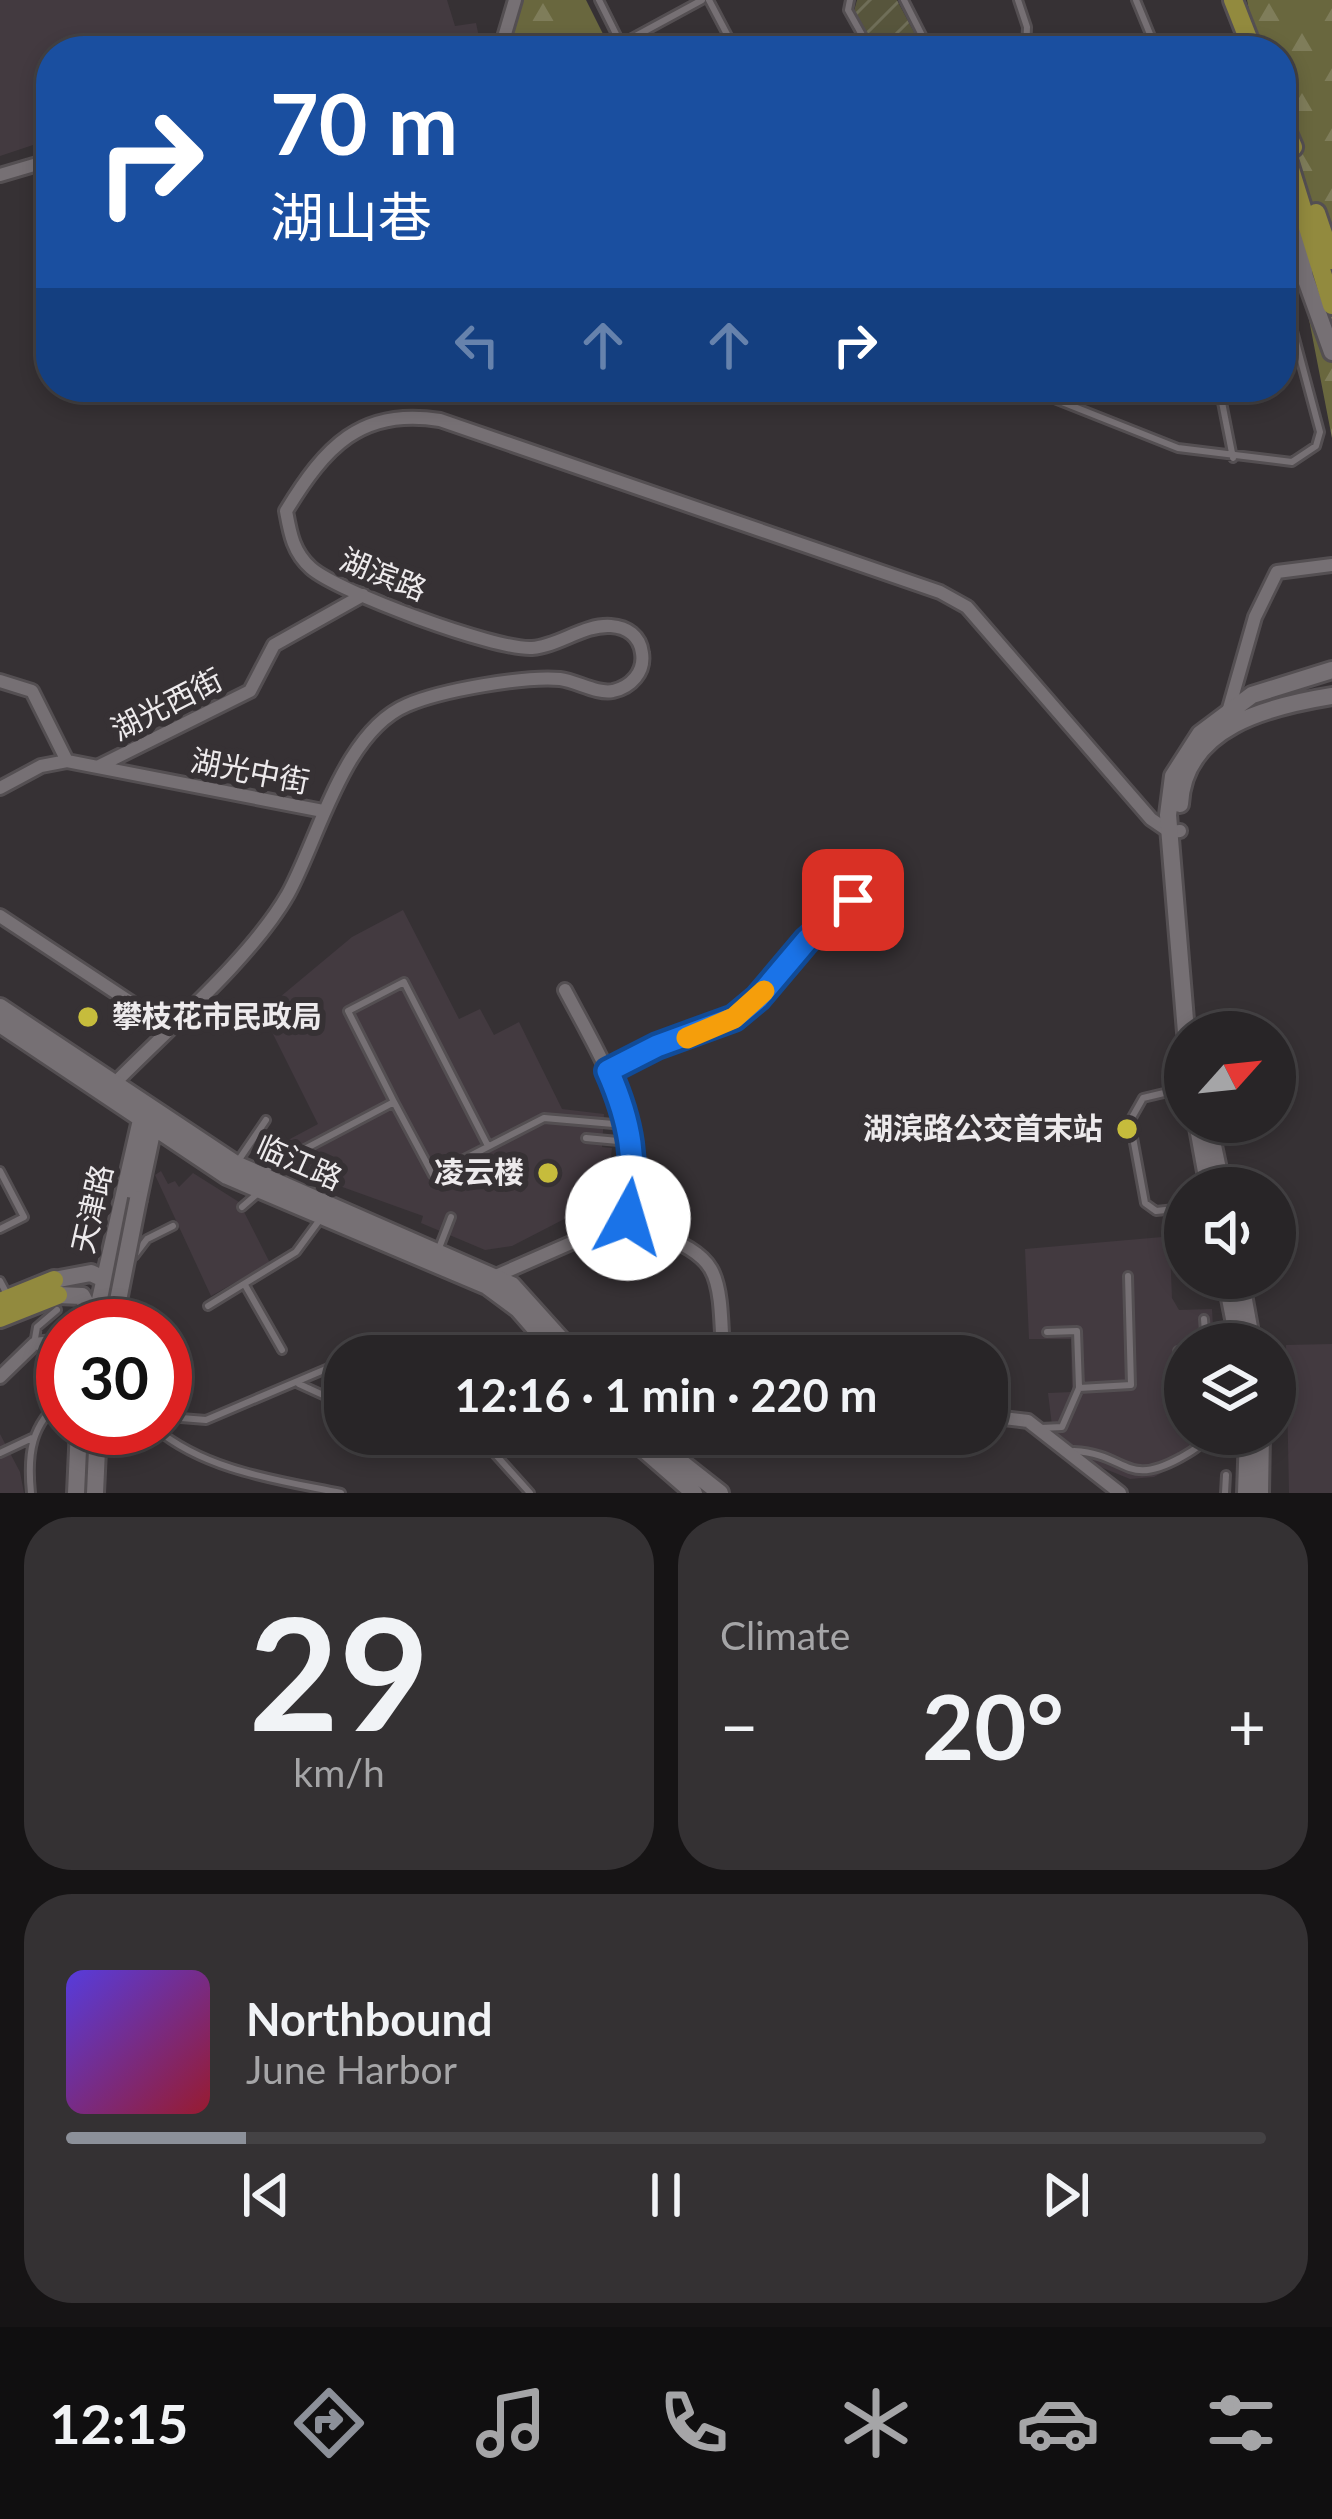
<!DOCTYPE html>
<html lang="en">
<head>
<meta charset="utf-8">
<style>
	:root { --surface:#282527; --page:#343133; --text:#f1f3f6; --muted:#a5a5a7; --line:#444244; --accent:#8c9099 }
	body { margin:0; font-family:Lato,"Noto Sans SC",sans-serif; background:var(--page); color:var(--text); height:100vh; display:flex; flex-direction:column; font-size:45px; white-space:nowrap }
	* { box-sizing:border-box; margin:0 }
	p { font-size:39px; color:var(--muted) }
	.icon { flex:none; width:66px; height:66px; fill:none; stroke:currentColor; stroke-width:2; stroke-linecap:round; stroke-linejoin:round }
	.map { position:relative; height:1493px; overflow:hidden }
	.sheet { display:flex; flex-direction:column; gap:24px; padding:24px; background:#161415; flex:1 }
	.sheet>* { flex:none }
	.top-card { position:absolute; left:36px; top:36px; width:1260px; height:366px; border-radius:48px; box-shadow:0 6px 18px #0003,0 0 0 3px var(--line); background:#1a4fa0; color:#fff; overflow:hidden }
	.needle { width:78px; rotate:63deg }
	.controls { position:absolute; left:1164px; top:1011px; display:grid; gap:24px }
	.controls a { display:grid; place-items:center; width:132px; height:132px; border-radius:50%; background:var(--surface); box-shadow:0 6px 18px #0003,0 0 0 3px var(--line); font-size:60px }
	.speed { position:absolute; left:36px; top:1299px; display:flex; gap:24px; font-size:60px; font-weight:700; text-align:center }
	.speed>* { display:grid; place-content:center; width:156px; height:156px; border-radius:50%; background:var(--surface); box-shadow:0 6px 18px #0003,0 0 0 3px var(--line); line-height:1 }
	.speed .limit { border:18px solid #d22; background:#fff; color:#111 }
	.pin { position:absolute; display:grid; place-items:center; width:102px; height:102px; color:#fff; margin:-51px; border-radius:24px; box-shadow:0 6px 18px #0006 }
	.me { position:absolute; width:132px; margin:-66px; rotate:6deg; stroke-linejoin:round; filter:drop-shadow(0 0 9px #0008) }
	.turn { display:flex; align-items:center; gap:42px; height:252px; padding:0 36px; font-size:54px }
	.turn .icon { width:156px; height:156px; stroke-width:2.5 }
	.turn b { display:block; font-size:84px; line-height:102px }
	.lanes { display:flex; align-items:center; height:114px; padding:0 36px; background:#0003; justify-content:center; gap:60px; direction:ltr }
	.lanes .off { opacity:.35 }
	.big { font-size:90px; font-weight:700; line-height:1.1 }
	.sheet .widget { flex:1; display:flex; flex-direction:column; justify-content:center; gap:18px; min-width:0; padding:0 42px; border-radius:48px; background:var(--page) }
	.sheet .dial { align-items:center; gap:0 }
	.dial b { font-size:156px; line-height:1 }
	.song { display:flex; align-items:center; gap:36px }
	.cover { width:144px; height:144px; border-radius:18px; background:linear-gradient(135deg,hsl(250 70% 55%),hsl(350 70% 35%)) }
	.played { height:12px; border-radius:6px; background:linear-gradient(90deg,var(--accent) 15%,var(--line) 15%) }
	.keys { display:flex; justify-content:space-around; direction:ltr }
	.heat { display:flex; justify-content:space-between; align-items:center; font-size:66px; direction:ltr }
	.sheet .tiles { flex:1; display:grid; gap:24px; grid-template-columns:1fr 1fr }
	.widget:last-child { grid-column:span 2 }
	.trip { position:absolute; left:324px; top:1335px; width:684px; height:120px; border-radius:48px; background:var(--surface); box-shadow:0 6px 18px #0003,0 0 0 3px var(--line); font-weight:700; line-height:120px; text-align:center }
	.tabs { display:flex; height:192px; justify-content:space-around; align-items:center; background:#100f10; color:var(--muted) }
	.tabs .icon { width:84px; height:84px }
	.tabs .active { color:var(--accent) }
	.tabs b { font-size:54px; color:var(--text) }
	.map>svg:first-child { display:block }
</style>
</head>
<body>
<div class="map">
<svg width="1332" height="1493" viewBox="0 0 1332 1493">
	<defs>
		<pattern id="forest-firs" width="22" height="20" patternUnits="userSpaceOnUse" patternTransform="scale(3)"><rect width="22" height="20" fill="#69673e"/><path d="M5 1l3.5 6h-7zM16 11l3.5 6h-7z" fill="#7f7d5a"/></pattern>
		<pattern id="garden-furrows" width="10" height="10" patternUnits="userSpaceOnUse" patternTransform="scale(3)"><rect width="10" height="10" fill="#57553c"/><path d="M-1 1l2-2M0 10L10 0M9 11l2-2" fill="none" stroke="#6f6e58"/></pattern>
	</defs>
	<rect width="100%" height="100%" fill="#363134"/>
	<path fill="#433a40" d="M 0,0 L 447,0 L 455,26 L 476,23 L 482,51 L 51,51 L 51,139 L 0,156 Z
		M 403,910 L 459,1019 L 480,1009 L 494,1035 L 519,1022 L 562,1109 L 604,1114 L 602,1147 L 612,1148 L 607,1197 L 512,1246 L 485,1250 L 421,1223 L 423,1216 L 284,1166 L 275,1147 L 318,1124 L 262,1012 L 352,937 Z
		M 161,1171 L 168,1184 L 175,1181 L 179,1187 L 193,1173 L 239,1202 L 270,1263 L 211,1296 L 155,1175 Z
		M 1185,1235 L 1185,1246 L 1170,1248 L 1172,1298 L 1179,1310 L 1212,1309 L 1214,1344 L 1185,1344 L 1185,1434 L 1216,1434 L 1201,1451 L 1154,1477 L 1130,1479 L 1093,1464 L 1053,1434 L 1048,1393 L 1072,1392 L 1071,1339 L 1029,1339 L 1025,1249 Z
		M 1332,1344 L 1332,1493 L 1289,1493 L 1286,1345 Z
		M 0,1434 L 20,1472 L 24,1493 L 0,1493 Z"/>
	<path fill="url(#forest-firs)" d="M 523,0 L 586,0 L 607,42 L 589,51 L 507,51 Z
		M 1247,0 L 1332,0 L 1332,659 L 1332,438 L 1281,175 L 1281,51 L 1257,51 Z"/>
	<path fill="url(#garden-furrows)" d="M 857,0 L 897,0 L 924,51 L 875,51 L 854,11 Z"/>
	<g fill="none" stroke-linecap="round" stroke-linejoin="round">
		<g stroke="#544f52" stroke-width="12">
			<path id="lane" d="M 599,0 L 621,44
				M 709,0 L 729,38
				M 850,0 L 848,10 L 871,51
				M 904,0 L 930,51
				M 1018,0 L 1027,27 L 1026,51
				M 1136,0 L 1157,51
				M 608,51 L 702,0
				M 1024,387 L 1178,448 L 1292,462 L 1316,446 L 1320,432 L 1281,286
				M 1219,387 L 1233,458
				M 1185,1088 L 1143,1098 L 1130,1121 L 1145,1203 L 1156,1211 L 1185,1208
				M 394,1102 L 348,1011 L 404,982 L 488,1146
				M 586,1138 L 629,1142
				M 238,1161 L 266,1120
				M 0,1171 L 24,1217 L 0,1229
				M 263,1171 L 394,1102 L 433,1175 L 544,1118 L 625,1125
				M 242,1207 L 257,1194
				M 439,1248 L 451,1217
				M 134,1256 L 147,1239 L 173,1226
				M 0,1281 L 9,1298
				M 245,1285 L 282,1350
				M 208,1306 L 296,1252 L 321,1218
				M 1204,1319 L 1206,1344
				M 1047,1332 L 1077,1331 L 1079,1387
				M 34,1344 L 37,1327 L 57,1310
				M 1178,1351 L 1185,1399
				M 299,1384 L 345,1405
				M 165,1401 L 181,1418 L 206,1420 L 345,1361
				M 1182,1411 L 1185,1411
				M 155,1428 C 206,1471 278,1480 341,1493
				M 1041,1428 L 1062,1427 L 1079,1388 L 1131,1385 L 1128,1276
				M 477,1434 L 530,1493
				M 1074,1451 C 1128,1454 1125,1488 1180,1458 C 1192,1451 1201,1447 1207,1434
				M 0,1453 L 32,1438
				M 31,1493 C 27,1453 31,1425 63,1398
				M 1225,1493 L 1226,1475"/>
		</g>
		<g stroke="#544f52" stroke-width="18">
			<path id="street" d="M 500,51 L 515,0
				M 0,175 L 51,160
				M 0,681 L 32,691 L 67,761
				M 1228,712 L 1255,617 L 1277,572 L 1332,565
				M 99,766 L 250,691 L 274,645 L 363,595
				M 0,788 L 41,766 L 67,761 L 323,811
				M 0,916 L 168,1027
				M 565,990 C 608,1071 643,1123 628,1218
				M 607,1071 L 657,1046 L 734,1018 L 758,998 L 807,940 L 853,900
				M 109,1089 C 163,1033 251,959 288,894 C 319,838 343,732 407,705 C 442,690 524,676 560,679 C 577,681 596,694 613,691 C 631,687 645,672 642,653 C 640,636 627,627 611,626 C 584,624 559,646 532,648 C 495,650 338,592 311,568 C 293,552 290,533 286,511 C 325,447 361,407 440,420 L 940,592 L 967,607 L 1151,819 L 1170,832 L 1180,831
				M 489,1279 L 628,1218 C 719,1262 719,1253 723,1356
				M 0,1377 L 34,1344 L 63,1341
				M 987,1416 L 1028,1421 L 1120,1493"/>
		</g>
		<g stroke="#544f52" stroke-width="22">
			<path id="secondary" d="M 1292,195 L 1305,277 L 1332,352
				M 1180,804 C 1184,726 1270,706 1332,696
				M 0,1007 L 236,1164 L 512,1285 L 576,1356
				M 0,1024 L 227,1176 L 487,1286 L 518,1309 L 559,1356
				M 1186,1032 L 1168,815 L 1173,776 L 1200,734 L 1252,695 L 1332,670
				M 1197,1122 L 1209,1188
				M 1208,1122 L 1222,1188
				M 138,1199 L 155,1118
				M 1226,1278 L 1239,1344
				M 1240,1278 L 1252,1344
				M 54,1280 L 91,1273 L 110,1282
				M 58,1295 L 82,1296 L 95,1321
				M 94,1326 L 143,1111
				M 626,1434 L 694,1493
				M 645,1434 L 720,1493
				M 76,1493 L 79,1428
				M 95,1493 L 98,1428
				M 1246,1493 L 1248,1434
				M 1260,1493 L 1261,1434"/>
		</g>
		<g stroke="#544f52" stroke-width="24">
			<path id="primary" d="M 1233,0 L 1253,51
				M 1281,119 L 1293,147
				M 1281,140 L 1332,305
				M 1316,213 L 1332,260
				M 0,1302 L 54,1280
				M 0,1318 L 58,1295"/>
		</g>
		<use href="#lane" stroke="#767074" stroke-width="6"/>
		<use href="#street" stroke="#767074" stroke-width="12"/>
		<use href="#secondary" stroke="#767074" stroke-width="16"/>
		<use href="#primary" stroke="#928a3e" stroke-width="18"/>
		<g stroke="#544f52" stroke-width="22" stroke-linecap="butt">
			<path id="secondary-bridge" d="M 113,1326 L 138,1199"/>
		</g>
		<use href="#secondary-bridge" stroke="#767074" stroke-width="16"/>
	</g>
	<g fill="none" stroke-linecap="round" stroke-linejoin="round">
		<g stroke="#114b97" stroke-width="30">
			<path id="route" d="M 628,1218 C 637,1162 631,1123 608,1071 L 657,1046 L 734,1018 L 758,998 L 807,940 L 853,900"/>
		</g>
		<use href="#route" stroke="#1a73e8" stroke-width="21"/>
		<path stroke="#f59e0b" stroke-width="21" d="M 687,1038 L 734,1018 L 764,991"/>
	</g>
	<g fill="#c6bc3c" stroke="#363134" stroke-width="4.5">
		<circle cx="88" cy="1017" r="12"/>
		<circle cx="1127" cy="1129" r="12"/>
		<circle cx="548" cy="1173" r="12"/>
	</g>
	<g text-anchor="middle" stroke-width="12" stroke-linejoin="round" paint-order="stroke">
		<g font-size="30" fill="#edeaec" stroke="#363134">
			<text transform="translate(383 575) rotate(22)" y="10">湖滨路</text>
			<text transform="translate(167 705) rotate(-27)" y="10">湖光西街</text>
			<text transform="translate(250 772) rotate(11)" y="10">湖光中街</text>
			<text transform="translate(299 1163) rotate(24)" y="10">临江路</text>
			<text transform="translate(93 1209) rotate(-77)" y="10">天津路</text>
		</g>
		<g font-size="30" font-weight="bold" fill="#edeaec" stroke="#363134" text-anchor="end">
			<text x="112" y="1027" text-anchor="start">攀枝花市民政局</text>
			<text x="1103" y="1139">湖滨路公交首末站</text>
			<text x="524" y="1183">凌云楼</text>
		</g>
	</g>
</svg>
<div class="controls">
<a><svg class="needle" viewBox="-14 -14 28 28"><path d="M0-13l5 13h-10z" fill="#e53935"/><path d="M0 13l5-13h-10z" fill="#a5a5a7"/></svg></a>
<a><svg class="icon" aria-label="sound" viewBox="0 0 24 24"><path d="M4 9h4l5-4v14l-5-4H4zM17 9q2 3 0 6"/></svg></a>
<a><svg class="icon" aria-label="layers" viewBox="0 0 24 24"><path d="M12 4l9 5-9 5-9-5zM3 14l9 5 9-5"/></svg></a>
</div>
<div class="speed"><div class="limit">30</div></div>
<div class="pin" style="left:853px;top:900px;background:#d93025"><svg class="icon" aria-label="arrive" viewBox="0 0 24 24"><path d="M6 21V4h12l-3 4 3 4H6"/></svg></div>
<svg class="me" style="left:628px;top:1218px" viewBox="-20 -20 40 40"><circle r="19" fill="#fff"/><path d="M0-13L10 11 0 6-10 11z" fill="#1a73e8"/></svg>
<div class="trip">12:16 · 1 min · 220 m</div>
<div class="top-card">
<div class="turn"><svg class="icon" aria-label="right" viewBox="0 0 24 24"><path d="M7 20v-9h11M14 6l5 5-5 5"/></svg><div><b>70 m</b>湖山巷</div></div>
<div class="lanes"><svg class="icon off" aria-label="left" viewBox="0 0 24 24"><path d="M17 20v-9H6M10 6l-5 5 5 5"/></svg><svg class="icon off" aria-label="ahead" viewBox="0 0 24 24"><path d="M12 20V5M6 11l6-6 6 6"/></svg><svg class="icon off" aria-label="ahead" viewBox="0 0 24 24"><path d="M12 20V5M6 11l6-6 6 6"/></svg><svg class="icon" aria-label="right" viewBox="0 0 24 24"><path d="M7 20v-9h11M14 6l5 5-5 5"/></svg></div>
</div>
</div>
<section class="sheet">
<div class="tiles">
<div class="widget dial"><b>29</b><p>km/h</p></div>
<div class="widget"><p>Climate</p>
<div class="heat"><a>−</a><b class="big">20°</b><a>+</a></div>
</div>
<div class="widget">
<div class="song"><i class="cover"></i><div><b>Northbound</b><p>June Harbor</p></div></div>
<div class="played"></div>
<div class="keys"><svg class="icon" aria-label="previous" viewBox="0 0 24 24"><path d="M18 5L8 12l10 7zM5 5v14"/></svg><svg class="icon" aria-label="pause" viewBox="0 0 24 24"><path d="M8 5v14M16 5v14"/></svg><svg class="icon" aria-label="next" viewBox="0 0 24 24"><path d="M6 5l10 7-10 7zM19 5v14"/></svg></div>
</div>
</div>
</section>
<nav class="tabs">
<b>12:15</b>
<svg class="icon active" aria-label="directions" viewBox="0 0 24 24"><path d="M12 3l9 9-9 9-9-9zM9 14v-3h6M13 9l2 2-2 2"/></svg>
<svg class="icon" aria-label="music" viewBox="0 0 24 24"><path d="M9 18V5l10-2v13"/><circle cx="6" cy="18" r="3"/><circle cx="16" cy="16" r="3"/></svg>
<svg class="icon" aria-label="phone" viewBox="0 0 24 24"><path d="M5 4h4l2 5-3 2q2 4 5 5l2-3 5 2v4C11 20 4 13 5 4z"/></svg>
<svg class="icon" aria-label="climate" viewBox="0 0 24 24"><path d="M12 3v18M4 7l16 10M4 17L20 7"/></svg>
<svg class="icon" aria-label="car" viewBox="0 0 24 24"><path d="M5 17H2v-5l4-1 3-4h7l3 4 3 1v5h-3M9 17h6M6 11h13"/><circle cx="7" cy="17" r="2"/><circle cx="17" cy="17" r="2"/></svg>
<svg class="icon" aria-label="filters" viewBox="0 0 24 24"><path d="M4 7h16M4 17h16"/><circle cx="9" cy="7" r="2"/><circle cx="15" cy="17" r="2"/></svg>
</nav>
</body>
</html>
